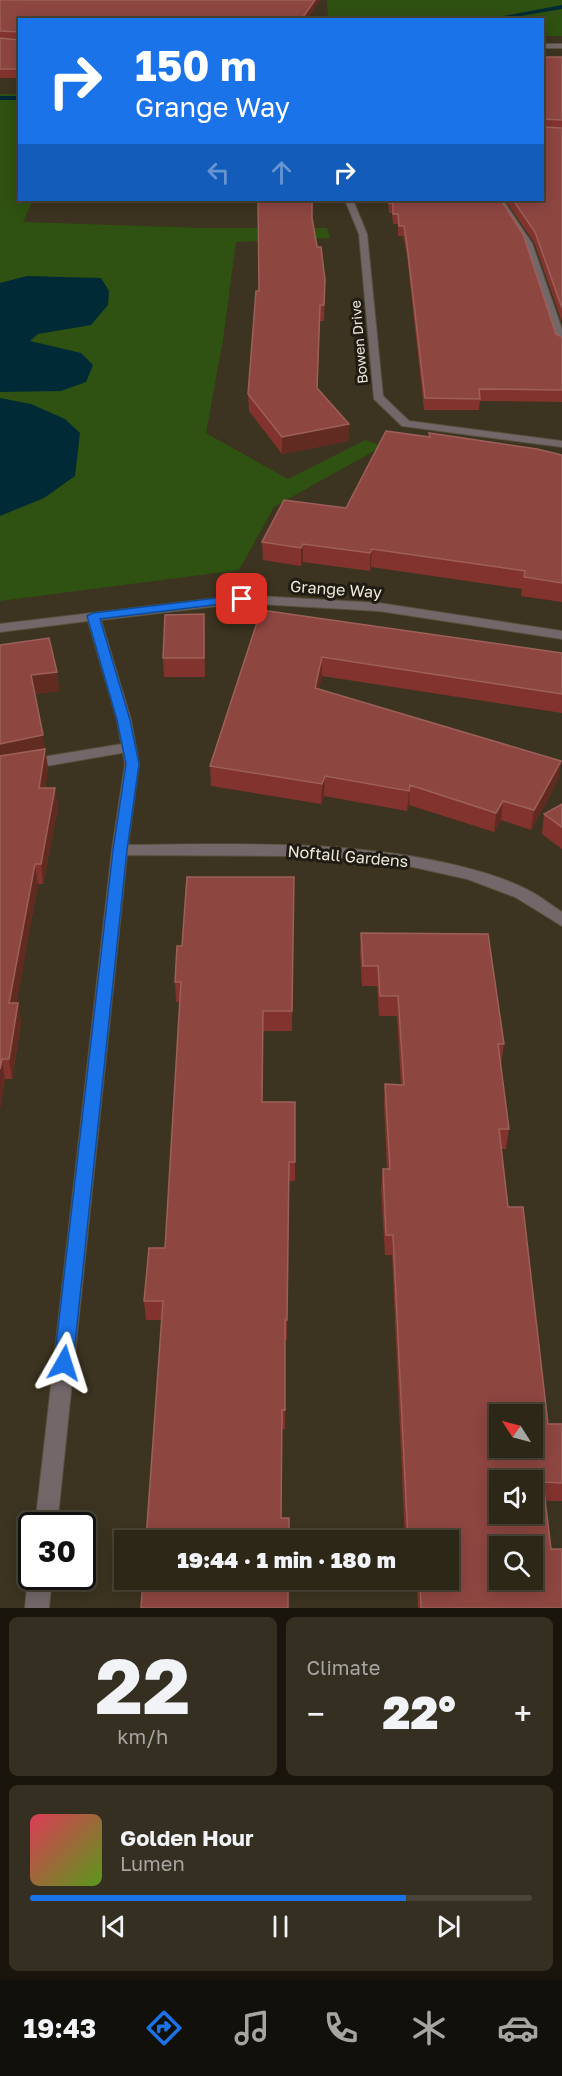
<!DOCTYPE html>
<html lang="en">
<head>
<meta charset="utf-8">
<style>
	:root { --surface:#2d2718; --page:#352f21; --text:#f1f3f6; --muted:#a7a5a2; --line:#484437; --accent:#1a73e8 }
	body { margin:0; font-family:"Golos Text",sans-serif; background:var(--page); color:var(--text); height:100vh; display:flex; flex-direction:column; font-size:22px; white-space:nowrap }
	* { box-sizing:border-box; margin:0 }
	p { font-size:20px; color:var(--muted) }
	.icon { flex:none; width:33px; height:33px; fill:none; stroke:currentColor; stroke-width:2; stroke-linecap:round; stroke-linejoin:round }
	.map { position:relative; height:1608px; overflow:hidden }
	.drawer { display:flex; flex-direction:column; gap:9px; padding:9px; background:#19150d; flex:1 }
	.drawer>* { flex:none }
	.banner { position:absolute; left:18px; top:18px; width:526px; height:183px; border-radius:0px; box-shadow:0 3px 15px #0003,0 0 0 2px var(--line); background:#1a73e8; color:#fff; overflow:hidden }
	.needle { width:39px; rotate:306deg }
	.fabs { position:absolute; left:489px; top:1404px; display:grid; gap:12px }
	.fabs a { display:grid; place-items:center; width:54px; height:54px; border-radius:0px; background:var(--surface); box-shadow:0 3px 15px #0003,0 0 0 2px var(--line); font-size:30px }
	.speed { position:absolute; left:18px; top:1512px; display:flex; gap:12px; font-size:30px; font-weight:700; text-align:center }
	.speed>* { display:grid; place-content:center; width:78px; height:78px; border-radius:50%; background:var(--surface); box-shadow:0 3px 15px #0003,0 0 0 2px var(--line); line-height:1 }
	.speed .limit { border:3px solid #111; border-radius:9px; background:#fff; color:#111 }
	.pin { position:absolute; display:grid; place-items:center; width:51px; height:51px; color:#fff; margin:-26px; border-radius:12px; box-shadow:0 3px 9px #0006 }
	.me { position:absolute; width:66px; margin:-33px; rotate:6deg; stroke-linejoin:round; filter:drop-shadow(0 0 4px #0008) }
	.turn { display:flex; align-items:center; gap:21px; height:126px; padding:0 18px; font-size:27px }
	.turn .icon { width:78px; height:78px; stroke-width:2.5 }
	.turn b { display:block; font-size:42px; line-height:51px }
	.lanes { display:flex; align-items:center; height:57px; padding:0 18px; background:#0003; justify-content:center; gap:30px; direction:ltr }
	.lanes .off { opacity:.35 }
	.big { font-size:45px; font-weight:800; line-height:1.1 }
	.drawer .tile { flex:1; display:flex; flex-direction:column; justify-content:center; gap:9px; min-width:0; padding:0 21px; border-radius:9px; background:var(--page) }
	.drawer .dial { align-items:center; gap:0 }
	.dial b { font-size:78px; line-height:1 }
	.song { display:flex; align-items:center; gap:18px }
	.cover { width:72px; height:72px; border-radius:9px; background:linear-gradient(135deg,hsl(350 70% 55%),hsl(90 70% 35%)) }
	.played { height:6px; border-radius:3px; background:linear-gradient(90deg,var(--accent) 75%,var(--line) 75%) }
	.keys { display:flex; justify-content:space-around; direction:ltr }
	.heat { display:flex; justify-content:space-between; align-items:center; font-size:33px; direction:ltr }
	.drawer .tiles { flex:1; display:grid; gap:9px; grid-template-columns:1fr 1fr }
	.tile:last-child { grid-column:span 2 }
	.trip { position:absolute; left:114px; top:1530px; width:345px; height:60px; border-radius:0px; background:var(--surface); box-shadow:0 3px 15px #0003,0 0 0 2px var(--line); font-weight:800; line-height:60px; text-align:center }
	.tab-bar { display:flex; height:96px; justify-content:space-around; align-items:center; background:#12100a; color:var(--muted) }
	.tab-bar .icon { width:42px; height:42px }
	.tab-bar .selected { color:var(--accent) }
	.tab-bar b { font-size:27px; color:var(--text) }
	.map>svg:first-child { display:block }
</style>
</head>
<body>
<div class="map">
<svg width="562" height="1608" viewBox="0 0 562 1608">
	<rect width="100%" height="100%" fill="#3c3420"/>
	<path fill="#2f5111" d="M 327,0 L 562,0 L 562,36 L 543,36 L 543,20 L 328,19 Z
		M 0,94 L 19,94 L 20,200 L 33,200 L 23,222 L 204,228 L 327,228 L 330,238 L 236,242 L 223,340 L 206,433 L 288,479 L 365,440 L 383,446 L 274,507 L 239,570 L 0,601 Z"/>
	<path fill="#002b36" d="M 27,276 L 101,278 L 109,291 L 108,305 L 91,325 L 38,334 L 30,341 L 81,353 L 93,365 L 86,382 L 61,391 L 0,392 L 0,283 Z
		M 0,398 L 31,404 L 65,419 L 80,433 L 75,476 L 44,498 L 0,516 Z"/>
	<g fill="none" stroke-linecap="round" stroke-linejoin="round">
		<path fill="#002b36" fill-rule="evenodd" d="M 562,5 L 562,9 L 496,20 L 482,20 Z
			M 0,96 L 20,96 L 20,100 L 0,100 Z"/>
		<g stroke="#58513e" stroke-width="2">
			<path id="service" d="M 495,200 L 503,200 L 532,243 L 562,329 L 562,347 L 557,344 L 524,243 Z
				M 128,743 L 135,748 L 133,751 L 0,774 L 0,764 Z"/>
		</g>
		<g stroke="#58513e" stroke-width="2">
			<path id="minor" d="M 345,200 L 353,200 L 367,234 L 383,396 L 409,421 L 562,441 L 562,447 L 402,426 L 374,399 L 359,234 Z
				M 242,595 L 379,603 L 562,631 L 562,639 L 379,611 L 242,603 L 101,620 L 131,720 L 139,764 L 128,845 C 234,844 342,840 446,863 C 473,869 503,877 528,890 C 540,896 551,905 562,912 L 562,926 L 515,897 L 467,879 L 413,867 L 351,859 L 288,856 L 127,855 L 57,1526 L 35,1526 L 112,850 L 125,764 L 117,720 L 88,621 L 0,632 L 0,624 Z
				M 32,1568 L 32,1576 L 52,1576 L 49,1608 L 25,1608 L 28,1576 Z"/>
		</g>
		<g stroke="#58513e" stroke-width="2">
			<path id="tertiary" d="M 543,44 L 562,44 L 562,48 L 543,48 Z"/>
		</g>
		<use href="#service" fill="#736769" fill-rule="evenodd"/>
		<use href="#minor" fill="#736769" fill-rule="evenodd"/>
		<use href="#tertiary" fill="#736769" fill-rule="evenodd"/>
	</g>
	<path fill="#83332e" d="M 0,0 L 320,0 L 307,20 L 20,20 L 20,78 L 0,78 Z
		M 543,57 L 562,57 L 562,322 L 534,242 L 505,200 L 543,200 Z
		M 388,200 L 501,200 L 556,334 L 562,337 L 562,402 L 480,401 L 479,410 L 424,410 L 407,255 L 403,236 L 398,236 L 398,224 L 393,224 L 392,213 L 389,213 Z
		M 312,218 L 317,247 L 325,280 L 324,321 L 320,321 L 317,389 L 349,424 L 348,441 L 282,454 L 249,411 L 248,394 L 259,291 Z
		M 429,433 L 562,455 L 562,602 L 521,596 L 522,589 L 371,567 L 370,571 L 303,562 L 301,566 L 263,560 L 262,542 L 346,508 L 429,437 Z
		M 261,610 L 562,653 L 562,713 L 322,676 L 319,689 L 561,761 L 558,780 L 531,830 L 501,820 L 494,832 L 409,805 L 407,811 L 324,796 L 321,804 L 211,786 L 210,766 Z
		M 204,614 L 205,677 L 164,677 L 163,658 Z
		M 0,645 L 57,672 L 59,691 L 35,694 L 44,749 L 45,749 L 48,768 L 45,788 L 58,807 L 43,884 L 38,884 L 16,1003 L 21,1023 L 12,1079 L 5,1079 L 0,1108 Z
		M 562,804 L 562,849 L 542,834 L 544,814 Z
		M 294,877 L 292,1031 L 263,1031 L 262,1102 L 295,1102 L 295,1181 L 288,1181 L 287,1340 L 285,1340 L 285,1429 L 282,1429 L 281,1518 L 289,1540 L 161,1320 L 146,1320 L 144,1301 L 165,1248 L 180,1002 L 176,1002 L 175,982 L 182,946 Z
		M 361,933 L 504,1044 L 501,1064 L 509,1129 L 506,1149 L 502,1149 L 508,1207 L 548,1424 L 562,1424 L 562,1501 L 545,1501 L 551,1549 L 562,1608 L 418,1608 L 417,1591 L 408,1591 L 407,1580 L 448,1580 L 448,1540 L 405,1540 L 392,1255 L 385,1255 L 381,1189 L 383,1169 L 387,1169 L 384,1104 L 385,1084 L 401,1085 L 397,1016 L 379,1016 L 377,986 L 362,986 L 360,953 Z"/>
	<path fill="#622b21" d="M 315,0 L 320,0 L 307,20 L 301,20 Z
		M 349,424 L 348,441 L 282,454 L 282,437 Z
		M 303,544 L 303,562 L 301,566 L 301,548 Z
		M 372,549 L 371,567 L 370,571 L 370,553 Z
		M 322,657 L 322,676 L 315,707 L 315,688 Z
		M 57,672 L 59,691 L 34,694 L 31,675 Z
		M 43,735 L 48,768 L 42,807 L 39,788 L 0,764 L 0,744 Z
		M 561,761 L 558,780 L 531,830 L 534,810 Z
		M 325,776 L 324,796 L 321,804 L 322,784 Z
		M 410,785 L 409,805 L 407,811 L 409,791 Z
		M 55,788 L 58,807 L 43,884 L 41,864 Z
		M 503,801 L 501,820 L 494,832 L 496,813 Z
		M 35,864 L 38,884 L 13,1023 L 9,1003 Z
		M 18,1003 L 21,1023 L 12,1079 L 9,1059 Z
		M 2,1059 L 5,1079 L 0,1108 L 0,1069 Z"/>
	<path fill="#8e4641" stroke="#9d6059" stroke-width="1.5" fill-rule="evenodd" d="M 0,0 L 315,0 L 301,20 L 20,20 L 20,32 L 0,31 Z
		M 0,38 L 19,40 L 20,38 L 20,69 L 0,69 Z
		M 543,57 L 562,57 L 562,120 L 543,119 Z
		M 543,122 L 544,127 L 562,128 L 562,308 L 535,232 L 513,200 L 543,200 Z
		M 258,200 L 312,200 L 312,218 L 317,247 L 321,247 L 325,280 L 324,305 L 320,305 L 317,388 L 349,424 L 282,437 L 248,394 L 256,291 L 259,291 Z
		M 389,200 L 501,200 L 523,234 L 556,334 L 562,337 L 562,390 L 479,389 L 480,399 L 425,398 L 407,245 L 404,226 L 399,226 L 398,214 L 393,214 L 393,203 L 389,203 Z
		M 386,431 L 430,437 L 429,433 L 537,449 L 562,455 L 562,583 L 524,577 L 525,571 L 372,549 L 370,553 L 303,544 L 301,548 L 262,542 L 284,500 L 346,508 Z
		M 261,610 L 562,653 L 562,694 L 322,657 L 315,688 L 561,761 L 534,810 L 503,801 L 496,813 L 410,785 L 409,791 L 325,776 L 322,784 L 210,766 Z
		M 204,614 L 204,658 L 163,658 L 165,615 Z
		M 49,638 L 57,672 L 31,675 L 43,735 L 0,744 L 0,645 Z
		M 45,749 L 39,788 L 55,788 L 41,864 L 35,864 L 9,1003 L 18,1003 L 9,1059 L 2,1059 L 0,1069 L 0,756 Z
		M 562,804 L 562,827 L 544,814 Z
		M 187,877 L 294,877 L 292,1011 L 263,1011 L 262,1102 L 295,1102 L 295,1162 L 289,1162 L 287,1320 L 285,1320 L 285,1410 L 282,1410 L 281,1518 L 289,1518 L 289,1540 L 146,1540 L 163,1301 L 144,1301 L 149,1248 L 165,1248 L 181,982 L 175,982 L 177,946 L 182,946 Z
		M 361,933 L 488,934 L 504,1044 L 498,1044 L 509,1129 L 499,1129 L 508,1207 L 523,1207 L 548,1424 L 562,1424 L 562,1483 L 543,1482 L 551,1549 L 562,1549 L 562,1608 L 421,1608 L 420,1580 L 448,1580 L 448,1540 L 408,1540 L 393,1235 L 386,1235 L 383,1169 L 390,1169 L 385,1084 L 404,1085 L 398,996 L 380,996 L 378,966 L 363,966 ZM 500,1414 L 532,1414 L 532,1448 L 500,1448 ZM 500,1480 L 532,1480 L 532,1514 L 500,1514 ZM 500,1546 L 532,1546 L 532,1580 L 500,1580 Z
		M 143,1580 L 288,1580 L 288,1608 L 141,1608 Z"/>
	<path fill="#1a73e8" stroke="#114b97" stroke-width="1.5" d="M 242,595 L 246,596 L 246,601 L 100,619 L 130,720 L 139,764 L 127,850 L 73,1363 L 70,1369 L 64,1372 L 57,1369 L 54,1363 L 113,850 L 126,764 L 117,720 L 87,616 L 93,613 Z"/>
	<g text-anchor="middle" stroke-width="6" stroke-linejoin="round" paint-order="stroke">
		<g font-size="14" fill="#ede9dc" stroke="#201c13">
			<text transform="translate(359 342) rotate(-95)" y="5">Bowen Drive</text>
		</g>
		<g font-size="16" fill="#ede9dc" stroke="#201c13">
			<text transform="translate(336 589) rotate(4)" y="6">Grange Way</text>
			<text transform="translate(348 856) rotate(5)" y="6">Noftall Gardens</text>
		</g>
	</g>
</svg>
<div class="fabs">
<a><svg class="needle" viewBox="-14 -14 28 28"><path d="M0-13l5 13h-10z" fill="#e53935"/><path d="M0 13l5-13h-10z" fill="#a7a5a2"/></svg></a>
<a><svg class="icon" aria-label="sound" viewBox="0 0 24 24"><path d="M4 9h4l5-4v14l-5-4H4zM17 9q2 3 0 6"/></svg></a>
<a><svg class="icon" aria-label="search" viewBox="0 0 24 24"><circle cx="10" cy="10" r="6"/><path d="M15 15l6 6"/></svg></a>
</div>
<div class="speed"><div class="limit">30</div></div>
<div class="pin" style="left:242px;top:599px;background:#d93025"><svg class="icon" aria-label="arrive" viewBox="0 0 24 24"><path d="M6 21V4h12l-3 4 3 4H6"/></svg></div>
<svg class="me" style="left:64px;top:1363px" viewBox="-20 -20 40 40"><path d="M0-17L14 15 0 8-14 15z" fill="#1a73e8" stroke="#fff" stroke-width="4"/></svg>
<div class="trip">19:44 · 1 min · 180 m</div>
<div class="banner">
<div class="turn"><svg class="icon" aria-label="right" viewBox="0 0 24 24"><path d="M7 20v-9h11M14 6l5 5-5 5"/></svg><div><b>150 m</b>Grange Way</div></div>
<div class="lanes"><svg class="icon off" aria-label="left" viewBox="0 0 24 24"><path d="M17 20v-9H6M10 6l-5 5 5 5"/></svg><svg class="icon off" aria-label="ahead" viewBox="0 0 24 24"><path d="M12 20V5M6 11l6-6 6 6"/></svg><svg class="icon" aria-label="right" viewBox="0 0 24 24"><path d="M7 20v-9h11M14 6l5 5-5 5"/></svg></div>
</div>
</div>
<section class="drawer">
<div class="tiles">
<div class="tile dial"><b>22</b><p>km/h</p></div>
<div class="tile"><p>Climate</p>
<div class="heat"><a>−</a><b class="big">22°</b><a>+</a></div>
</div>
<div class="tile">
<div class="song"><i class="cover"></i><div><b>Golden Hour</b><p>Lumen</p></div></div>
<div class="played"></div>
<div class="keys"><svg class="icon" aria-label="previous" viewBox="0 0 24 24"><path d="M18 5L8 12l10 7zM5 5v14"/></svg><svg class="icon" aria-label="pause" viewBox="0 0 24 24"><path d="M8 5v14M16 5v14"/></svg><svg class="icon" aria-label="next" viewBox="0 0 24 24"><path d="M6 5l10 7-10 7zM19 5v14"/></svg></div>
</div>
</div>
</section>
<nav class="tab-bar">
<b>19:43</b>
<svg class="icon selected" aria-label="directions" viewBox="0 0 24 24"><path d="M12 3l9 9-9 9-9-9zM9 14v-3h6M13 9l2 2-2 2"/></svg>
<svg class="icon" aria-label="music" viewBox="0 0 24 24"><path d="M9 18V5l10-2v13"/><circle cx="6" cy="18" r="3"/><circle cx="16" cy="16" r="3"/></svg>
<svg class="icon" aria-label="phone" viewBox="0 0 24 24"><path d="M5 4h4l2 5-3 2q2 4 5 5l2-3 5 2v4C11 20 4 13 5 4z"/></svg>
<svg class="icon" aria-label="climate" viewBox="0 0 24 24"><path d="M12 3v18M4 7l16 10M4 17L20 7"/></svg>
<svg class="icon" aria-label="car" viewBox="0 0 24 24"><path d="M5 17H2v-5l4-1 3-4h7l3 4 3 1v5h-3M9 17h6M6 11h13"/><circle cx="7" cy="17" r="2"/><circle cx="17" cy="17" r="2"/></svg>
</nav>
</body>
</html>
